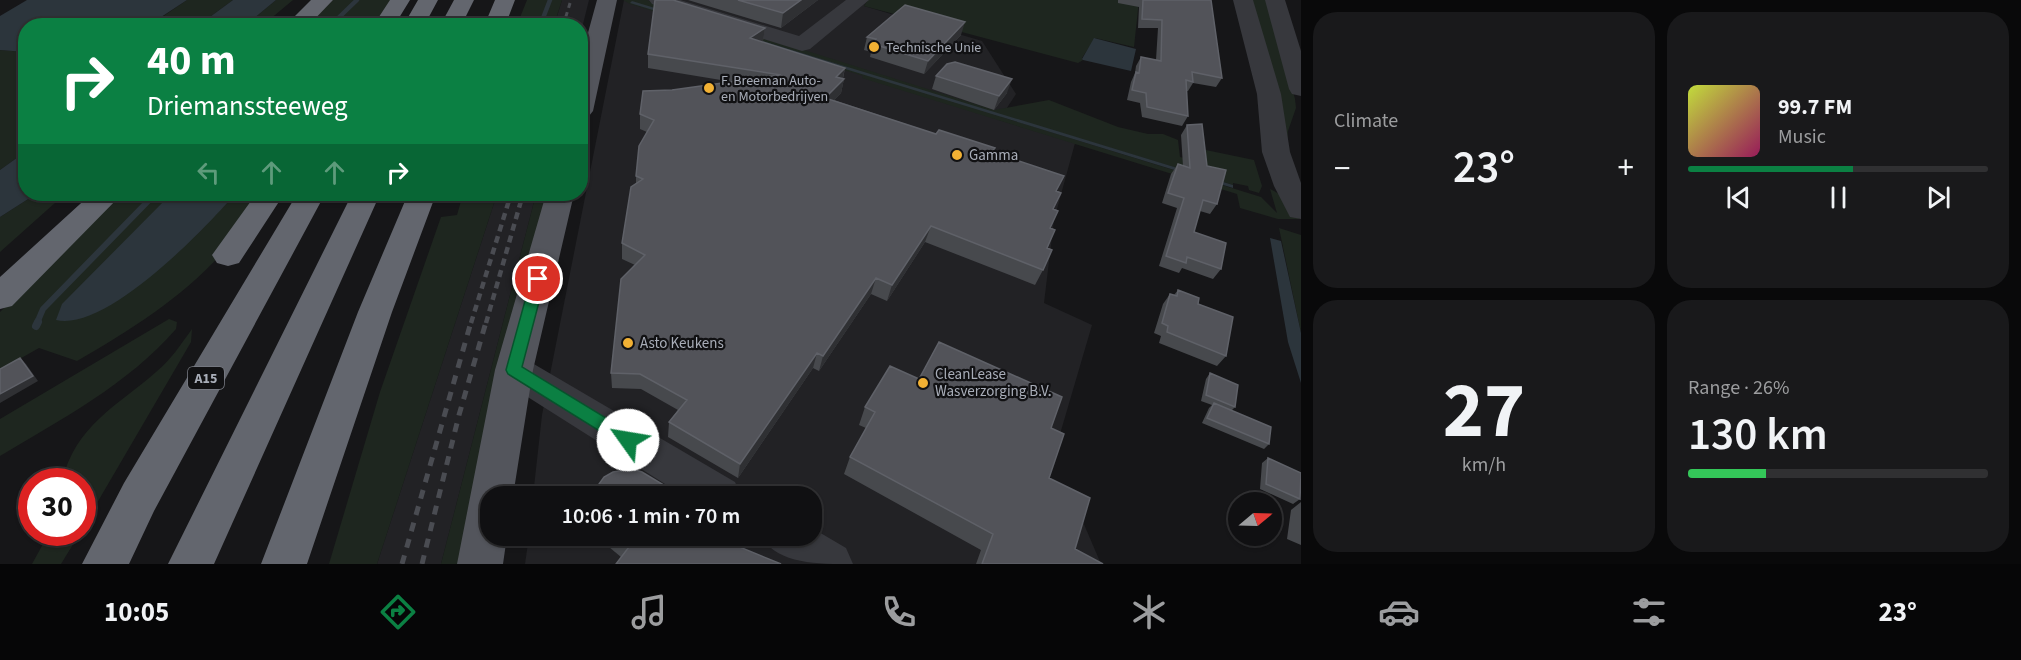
<!DOCTYPE html>
<html lang="en">
<head>
<meta charset="utf-8">
<style>
	:root { --surface:#101012; --page:#19191b; --text:#f1f3f6; --muted:#9c9d9f; --line:#303032; --accent:#0b8043 }
	body { margin:0; font-family:"Source Sans 3",sans-serif; background:var(--page); color:var(--text); height:100vh; display:flex; flex-direction:column; font-size:22px; white-space:nowrap }
	* { box-sizing:border-box; margin:0 }
	p { font-size:20px; color:var(--muted) }
	.icon { flex:none; width:33px; height:33px; fill:none; stroke:currentColor; stroke-width:2; stroke-linecap:round; stroke-linejoin:round }
	.map { position:relative; flex:1; overflow:hidden }
	.details { display:flex; flex-direction:column; gap:12px; padding:12px; background:#09090a; width:720px }
	.details>* { flex:none }
	.hud { position:absolute; left:18px; top:18px; width:570px; height:183px; border-radius:24px; box-shadow:0 2px 4px #0004,0 0 0 2px var(--line); background:#0b8043; color:#fff; overflow:hidden }
	.needle { width:39px; rotate:71deg }
	.controls { position:absolute; left:1228px; top:492px; display:grid; gap:12px }
	.controls a { display:grid; place-items:center; width:54px; height:54px; border-radius:50%; background:var(--surface); box-shadow:0 2px 4px #0004,0 0 0 2px var(--line); font-size:30px }
	.speed { position:absolute; left:18px; top:468px; display:flex; gap:12px; font-size:30px; font-weight:700; text-align:center }
	.speed>* { display:grid; place-content:center; width:78px; height:78px; border-radius:50%; background:var(--surface); box-shadow:0 2px 4px #0004,0 0 0 2px var(--line); line-height:1 }
	.speed .limit { border:9px solid #d22; background:#fff; color:#111 }
	.pin { position:absolute; display:grid; place-items:center; width:51px; height:51px; color:#fff; margin:-26px; border:3px solid #fff; border-radius:50%; box-shadow:0 2px 6px #0007 }
	.me { position:absolute; width:66px; margin:-33px; rotate:302deg; stroke-linejoin:round; filter:drop-shadow(0 0 4px #0008) }
	.turn { display:flex; align-items:center; gap:21px; height:126px; padding:0 30px; font-size:27px }
	.turn .icon { width:78px; height:78px; stroke-width:2.5 }
	.turn b { display:block; font-size:42px; line-height:51px }
	.lanes { display:flex; align-items:center; height:57px; padding:0 30px; background:#0003; justify-content:center; gap:30px; direction:ltr }
	.lanes .off { opacity:.35 }
	.big { font-size:45px; font-weight:600; line-height:1.1 }
	.details .tile { flex:1; display:flex; flex-direction:column; justify-content:center; gap:9px; min-width:0; padding:0 21px; border-radius:24px; background:var(--page) }
	.details .dial { align-items:center; gap:0 }
	.dial b { font-size:78px; line-height:1 }
	.song { display:flex; align-items:center; gap:18px }
	.cover { width:72px; height:72px; border-radius:9px; background:linear-gradient(135deg,hsl(70 70% 55%),hsl(330 70% 35%)) }
	.played { height:6px; border-radius:3px; background:linear-gradient(90deg,var(--accent) 55%,var(--line) 55%) }
	.keys { display:flex; justify-content:space-around; direction:ltr }
	.heat { display:flex; justify-content:space-between; align-items:center; font-size:33px; direction:ltr }
	.charge { height:9px; border-radius:4px; background:linear-gradient(90deg,#34c759 26%,var(--line) 0) }
	.details .tiles { flex:1; display:grid; gap:12px; grid-template-columns:repeat(2,1fr) }
	.trip { position:absolute; left:480px; top:486px; width:342px; height:60px; border-radius:24px; background:var(--surface); box-shadow:0 2px 4px #0004,0 0 0 2px var(--line); font-weight:600; line-height:60px; text-align:center }
	.dock { display:flex; height:96px; justify-content:space-around; align-items:center; background:#060607; color:var(--muted) }
	.dock .icon { width:42px; height:42px }
	.dock .selected { color:var(--accent) }
	.dock b { font-size:27px; color:var(--text) }
	main { display:flex; flex:1; min-height:0 }
	.map>svg:first-child { display:block }
</style>
</head>
<body>
<main>
<div class="map">
<svg width="1301" height="564" viewBox="0 0 1301 564">
	<rect width="100%" height="100%" fill="#161618"/>
	<path fill="#222225" d="M 562,0 L 589,0 L 581,32 L 580,26 L 554,26 Z
		M 624,0 L 868,0 L 864,6 L 982,41 L 1016,94 L 999,120 L 1075,143 L 1054,220 L 1044,303 L 1092,325 L 1043,492 L 1080,515 L 1101,564 L 525,564 L 529,536 L 812,536 L 812,496 L 533,496 L 542,415 Z
		M 497,194 L 536,194 L 441,564 L 377,564 Z"/>
	<path fill="#1e261f" d="M 187,0 L 233,0 L 199,25 L 149,26 Z
		M 276,0 L 293,0 L 263,25 L 246,25 Z
		M 333,0 L 391,0 L 374,25 L 305,26 Z
		M 527,0 L 562,0 L 554,25 L 517,25 Z
		M 623,0 L 646,0 L 994,110 L 1049,100 L 1118,127 L 1148,134 L 1163,134 L 1178,140 L 1180,157 L 1201,162 L 1201,149 L 1254,160 L 1262,186 L 1259,193 L 1249,190 L 1248,186 L 1233,183 L 1233,185 L 630,2 L 1261,197 L 1277,213 L 1270,189 C 1284,195 1292,206 1299,219 L 1278,219 L 1240,208 L 1237,194 L 862,78 L 863,76 L 630,4 Z
		M 868,0 L 1139,0 L 1134,47 L 1095,38 L 1082,58 L 1083,60 L 1078,63 L 864,6 Z
		M 1250,0 L 1268,0 L 1295,99 L 1296,108 L 1288,131 L 1286,157 Z
		M 0,50 L 25,52 L 25,152 L 0,170 Z
		M 36,194 L 65,194 L 0,252 L 0,217 Z
		M 121,194 L 264,194 C 251,214 238,235 221,254 C 182,298 127,332 77,361 L 39,348 L 0,370 L 0,312 Z
		M 463,194 L 497,194 L 377,564 L 329,564 L 380,392 L 441,217 L 457,215 Z
		M 536,194 L 548,194 L 509,344 L 463,564 L 441,564 Z
		M 1279,228 L 1301,235 L 1301,333 Z
		M 169,319 L 177,322 L 176,329 C 127,385 63,418 0,456 L 0,419 Z
		M 192,329 L 191,342 L 83,527 L 82,482 L 62,481 C 76,425 116,407 156,372 C 171,360 181,344 192,329 Z
		M 49,533 L 80,533 L 61,564 L 32,564 Z"/>
	<path fill="#2c353c" d="M 27,0 L 187,0 L 149,25 L 26,26 L 25,52 L 0,50 L 0,16 Z
		M 233,0 L 276,0 L 246,25 L 199,25 Z
		M 632,1 L 1233,185 L 1233,188 L 630,3 Z
		M 1094,38 L 1136,49 L 1131,71 L 1083,60 L 1082,59 Z
		M 25,152 L 26,194 L 36,194 L 0,217 L 0,170 Z
		M 171,194 L 235,194 C 204,230 106,332 56,320 L 62,304 Z
		M 1270,238 L 1281,241 L 1301,333 L 1301,383 L 1288,342 Z"/>
	<g fill="none" stroke-linecap="round" stroke-linejoin="round">
		<path stroke="#2c353c" stroke-width="4.5" d="M 330,26 L 357,0
			M 540,26 L 550,0"/>
		<path stroke="#2c353c" stroke-width="6" d="M 37,323 L 43,309 L 155,194"/>
		<path stroke="#2c353c" stroke-width="8" d="M 36,326 L 38,322"/>
		<path fill="#37383d" fill-rule="evenodd" d="M 649,0 L 680,0 L 799,36 L 846,0 L 869,0 L 810,49 L 802,51 L 652,4 Z
			M 1233,0 L 1253,0 L 1281,94 L 1290,152 L 1301,183 L 1301,219 L 1290,217 L 1274,186 L 1262,152 L 1257,94 Z
			M 1265,0 L 1285,0 L 1301,51 L 1301,96 L 1292,94 L 1289,89 Z
			M 514,355 L 527,360 L 735,482 L 741,496 L 684,496 L 501,380 L 495,370 L 501,360 Z
			M 812,528 L 846,548 L 853,564 C 817,564 777,564 761,536 L 812,536 Z"/>
		<path fill="#53555c" fill-rule="evenodd" d="M 597,0 L 617,0 L 593,111 L 589,116 L 580,118 L 580,62 Z
			M 546,194 L 574,194 L 533,370 L 513,496 L 490,496 L 490,536 L 507,536 L 503,564 L 457,564 L 495,370 Z"/>
		<path fill="#63666e" fill-rule="evenodd" d="M 311,0 L 333,0 L 308,26 L 285,26 Z
			M 390,0 L 410,0 L 394,26 L 373,26 Z
			M 418,0 L 438,0 L 424,26 L 403,26 Z
			M 454,0 L 474,0 L 461,26 L 440,26 Z
			M 495,0 L 515,0 L 505,26 L 484,26 Z
			M 91,194 L 122,194 L 12,306 L 0,309 L 0,277 Z
			M 256,194 L 284,194 L 239,263 L 228,266 L 217,263 L 212,255 Z
			M 297,194 L 325,194 L 154,511 L 129,564 L 82,564 L 124,483 Z
			M 352,194 L 380,194 L 214,564 L 168,564 Z
			M 408,194 L 436,194 L 392,312 L 307,564 L 261,564 L 358,312 Z"/>
		<path stroke="#4a4c52" stroke-width="3" stroke-dasharray="5 4.5" stroke-linecap="butt" d="M 563,26 L 571,0"/>
		<path stroke="#4a4c52" stroke-width="4.5" stroke-dasharray="7 5" stroke-linecap="butt" d="M 471,323 L 511,194
			M 486,323 L 523,194"/>
		<path stroke="#4a4c52" stroke-width="5" stroke-dasharray="9 8" stroke-linecap="butt" d="M 402,564 L 471,322
			M 422,564 L 459,415 L 486,322"/>
	</g>
	<path fill="#47494d" d="M 688,0 L 818,0 L 781,28 Z
		M 1118,0 L 1211,0 L 1222,78 L 1216,87 L 1193,83 L 1188,91 L 1186,91 L 1188,116 L 1182,126 L 1142,117 L 1140,103 L 1127,100 L 1131,82 L 1135,73 L 1136,66 L 1141,57 L 1156,60 L 1158,28 L 1138,28 L 1139,7 L 1118,3 Z
		M 765,28 L 763,41 L 762,42 L 845,68 L 843,79 L 844,79 L 841,93 L 834,100 L 936,134 L 995,148 L 993,153 L 1056,191 L 1043,270 L 1035,285 L 925,242 L 887,301 L 871,294 L 819,371 L 813,368 L 738,478 L 668,437 L 669,422 L 678,410 L 641,389 L 612,388 L 611,373 L 635,265 L 622,259 L 622,243 L 636,184 L 636,176 L 647,132 L 640,129 L 640,114 L 672,90 L 733,82 L 648,68 L 648,54 Z
		M 961,35 L 924,74 L 870,57 L 871,52 L 864,50 L 867,37 Z
		M 936,76 L 1007,93 L 994,110 L 932,89 Z
		M 1187,125 L 1207,166 L 1217,204 L 1210,214 L 1200,211 L 1194,232 L 1221,269 L 1213,279 L 1182,268 L 1179,273 L 1159,266 L 1177,208 L 1162,203 L 1171,174 L 1178,164 L 1183,166 L 1181,135 Z
		M 1178,290 L 1198,304 L 1226,356 L 1217,366 L 1159,343 L 1161,336 L 1154,333 L 1163,304 L 1170,294 L 1174,295 Z
		M 1210,373 L 1235,407 L 1232,410 L 1269,444 L 1264,449 L 1202,423 L 1209,408 L 1212,405 L 1201,401 L 1206,379 Z
		M 919,379 L 1051,428 L 1049,478 L 1075,549 L 1103,564 L 976,564 L 981,550 L 844,474 L 850,457 L 866,428 L 859,425 L 865,407 Z
		M 1268,458 L 1300,499 L 1293,504 L 1260,489 L 1262,463 Z
		M 1301,502 L 1301,545 L 1287,539 L 1291,510 Z
		M 601,536 L 732,536 L 731,544 L 621,557 L 609,547 Z"/>
	<path fill="#2f3033" d="M 801,0 L 818,0 L 781,28 L 783,13 Z
		M 965,22 L 961,35 L 924,74 L 928,61 Z
		M 765,28 L 763,41 L 749,52 L 750,38 Z
		M 845,68 L 842,81 L 844,79 L 841,93 L 822,112 L 825,98 L 836,77 Z
		M 1012,79 L 1007,93 L 994,110 L 999,96 Z
		M 931,226 L 925,242 L 887,301 L 892,285 Z
		M 876,278 L 871,294 L 819,371 L 823,356 Z
		M 817,353 L 813,368 L 738,478 L 740,464 Z
		M 20,358 L 26,364 L 38,381 L 0,403 L 0,394 Z
		M 729,536 L 732,536 L 730,545 L 725,541 Z"/>
	<path fill="#525359" stroke="#5f6168" stroke-width="1.5" d="M 655,0 L 673,0 L 765,28 L 750,38 L 845,68 L 836,77 L 844,79 L 825,98 L 936,134 L 939,130 L 995,148 L 992,152 L 1064,176 L 1056,191 L 1061,193 L 1053,209 L 1058,211 L 1050,228 L 1055,230 L 1047,248 L 1052,250 L 1043,270 L 931,226 L 892,285 L 876,278 L 823,356 L 817,353 L 740,464 L 669,422 L 687,400 L 640,374 L 611,373 L 621,279 L 645,255 L 622,243 L 631,187 L 643,179 L 636,176 L 639,146 L 654,120 L 640,114 L 643,91 L 672,90 L 781,75 L 648,54 Z
		M 738,0 L 801,0 L 783,13 Z
		M 1143,0 L 1211,0 L 1222,78 L 1192,72 L 1193,82 L 1186,80 L 1188,116 L 1147,107 L 1146,93 L 1132,90 L 1136,72 L 1139,73 L 1141,57 L 1161,61 L 1162,20 L 1142,19 Z
		M 905,5 L 965,22 L 928,61 L 873,44 L 876,39 L 867,37 Z
		M 955,62 L 1012,79 L 999,96 L 936,76 L 947,64 Z
		M 1202,124 L 1207,166 L 1226,170 L 1217,204 L 1203,200 L 1194,232 L 1226,243 L 1221,269 L 1187,257 L 1186,263 L 1166,256 L 1184,198 L 1168,193 L 1178,164 L 1190,168 L 1187,125 Z
		M 1178,290 L 1199,298 L 1198,304 L 1233,317 L 1226,356 L 1167,332 L 1168,326 L 1162,323 L 1170,294 L 1177,296 Z
		M 939,342 L 1062,397 L 1051,428 L 1064,434 L 1049,478 L 1090,498 L 1075,549 L 1103,564 L 982,564 L 993,534 L 850,457 L 875,412 L 865,407 L 890,366 L 919,379 Z
		M 20,358 L 33,376 L 0,394 L 0,369 Z
		M 1210,373 L 1238,385 L 1235,407 L 1206,395 Z
		M 1214,403 L 1271,427 L 1269,444 L 1207,418 Z
		M 1268,458 L 1301,473 L 1300,499 L 1266,484 Z
		M 632,469 L 642,472 L 682,496 L 594,496 L 594,491 L 604,477 L 613,472 Z
		M 614,536 L 729,536 L 725,541 L 781,564 L 616,564 L 629,547 Z"/>
	<path fill="#0b8043" stroke="#07532c" stroke-width="1.5" d="M 538,274 L 545,279 L 522,367 L 634,435 L 636,440 L 634,445 L 622,445 L 508,374 L 506,370 L 531,279 Z"/>
	<g fill="#f2b134" stroke="#111113" stroke-width="2">
		<circle cx="874" cy="47" r="6"/>
		<circle cx="709" cy="88" r="6"/>
		<circle cx="957" cy="155" r="6"/>
		<circle cx="628" cy="343" r="6"/>
		<circle cx="923" cy="383" r="6"/>
	</g>
	<g text-anchor="middle" stroke-width="4.5" stroke-linejoin="round" paint-order="stroke">
		<g font-size="14" fill="#a8adb8" stroke="#111113" text-anchor="start">
			<text x="886" y="52">Technische Unie</text>
			<text x="721" y="85">F. Breeman Auto-<tspan x="721" dy="16">en Motorbedrijven</tspan></text>
		</g>
		<rect fill="#111113" stroke="#7b7e86" stroke-width="1.5" x="188" y="367" width="36" height="22" rx="4.5"/>
		<g font-size="14" font-weight="bold" fill="#a8adb8">
			<text x="206" y="383">A15</text>
		</g>
		<g font-size="15" fill="#a8adb8" stroke="#111113" text-anchor="start">
			<text x="969" y="160">Gamma</text>
			<text x="640" y="348">Asto Keukens</text>
			<text x="935" y="379">CleanLease<tspan x="935" dy="17">Wasverzorging B.V.</tspan></text>
		</g>
	</g>
</svg>
<div class="controls">
<a><svg class="needle" viewBox="-14 -14 28 28"><path d="M0-13l5 13h-10z" fill="#e53935"/><path d="M0 13l5-13h-10z" fill="#9c9d9f"/></svg></a>
</div>
<div class="speed"><div class="limit">30</div></div>
<div class="pin" style="left:538px;top:279px;background:#d93025"><svg class="icon" aria-label="arrive" viewBox="0 0 24 24"><path d="M6 21V4h12l-3 4 3 4H6"/></svg></div>
<svg class="me" style="left:628px;top:440px" viewBox="-20 -20 40 40"><circle r="19" fill="#fff"/><path d="M0-13L10 11 0 6-10 11z" fill="#0b8043"/></svg>
<div class="trip">10:06 · 1 min · 70 m</div>
<div class="hud">
<div class="turn"><svg class="icon" aria-label="right" viewBox="0 0 24 24"><path d="M7 20v-9h11M14 6l5 5-5 5"/></svg><div><b>40 m</b>Driemanssteeweg</div></div>
<div class="lanes"><svg class="icon off" aria-label="left" viewBox="0 0 24 24"><path d="M17 20v-9H6M10 6l-5 5 5 5"/></svg><svg class="icon off" aria-label="ahead" viewBox="0 0 24 24"><path d="M12 20V5M6 11l6-6 6 6"/></svg><svg class="icon off" aria-label="ahead" viewBox="0 0 24 24"><path d="M12 20V5M6 11l6-6 6 6"/></svg><svg class="icon" aria-label="right" viewBox="0 0 24 24"><path d="M7 20v-9h11M14 6l5 5-5 5"/></svg></div>
</div>
</div>
<section class="details">
<div class="tiles">
<div class="tile"><p>Climate</p>
<div class="heat"><a>−</a><b class="big">23°</b><a>+</a></div>
</div>
<div class="tile">
<div class="song"><i class="cover"></i><div><b>99.7 FM</b><p>Music</p></div></div>
<div class="played"></div>
<div class="keys"><svg class="icon" aria-label="previous" viewBox="0 0 24 24"><path d="M18 5L8 12l10 7zM5 5v14"/></svg><svg class="icon" aria-label="pause" viewBox="0 0 24 24"><path d="M8 5v14M16 5v14"/></svg><svg class="icon" aria-label="next" viewBox="0 0 24 24"><path d="M6 5l10 7-10 7zM19 5v14"/></svg></div>
</div>
<div class="tile dial"><b>27</b><p>km/h</p></div>
<div class="tile"><p>Range · 26%</p><b class="big">130 km</b><div class="charge"></div></div>
</div>
</section>
</main>
<nav class="dock">
<b>10:05</b>
<svg class="icon selected" aria-label="directions" viewBox="0 0 24 24"><path d="M12 3l9 9-9 9-9-9zM9 14v-3h6M13 9l2 2-2 2"/></svg>
<svg class="icon" aria-label="music" viewBox="0 0 24 24"><path d="M9 18V5l10-2v13"/><circle cx="6" cy="18" r="3"/><circle cx="16" cy="16" r="3"/></svg>
<svg class="icon" aria-label="phone" viewBox="0 0 24 24"><path d="M5 4h4l2 5-3 2q2 4 5 5l2-3 5 2v4C11 20 4 13 5 4z"/></svg>
<svg class="icon" aria-label="climate" viewBox="0 0 24 24"><path d="M12 3v18M4 7l16 10M4 17L20 7"/></svg>
<svg class="icon" aria-label="car" viewBox="0 0 24 24"><path d="M5 17H2v-5l4-1 3-4h7l3 4 3 1v5h-3M9 17h6M6 11h13"/><circle cx="7" cy="17" r="2"/><circle cx="17" cy="17" r="2"/></svg>
<svg class="icon" aria-label="filters" viewBox="0 0 24 24"><path d="M4 7h16M4 17h16"/><circle cx="9" cy="7" r="2"/><circle cx="15" cy="17" r="2"/></svg>
<b>23°</b>
</nav>
</body>
</html>
